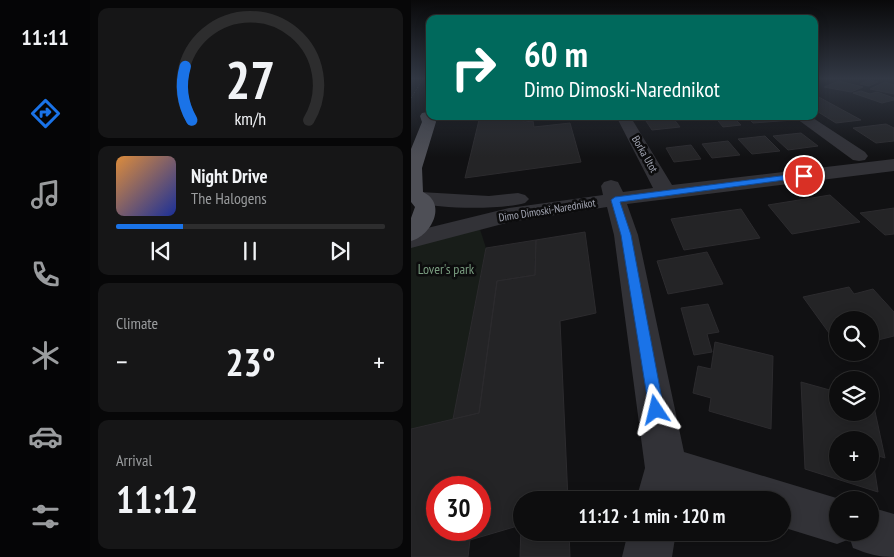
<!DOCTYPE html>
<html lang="en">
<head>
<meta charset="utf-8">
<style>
	:root { --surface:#0d0d0e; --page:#161617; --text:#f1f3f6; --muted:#9a9c9e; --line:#2d2d2e; --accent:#1a73e8 }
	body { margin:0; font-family:"PT Sans Narrow",sans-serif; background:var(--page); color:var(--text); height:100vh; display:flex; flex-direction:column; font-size:19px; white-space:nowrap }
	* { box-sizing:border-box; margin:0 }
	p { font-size:16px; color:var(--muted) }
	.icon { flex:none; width:28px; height:28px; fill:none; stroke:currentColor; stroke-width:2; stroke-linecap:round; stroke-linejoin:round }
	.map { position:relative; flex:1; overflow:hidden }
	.side { display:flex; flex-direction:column; gap:8px; padding:8px; background:#070708; width:321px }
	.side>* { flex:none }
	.hud { position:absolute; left:15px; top:15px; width:392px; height:105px; border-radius:10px; box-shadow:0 2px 12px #0003,0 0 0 1px var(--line); background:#00695c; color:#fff; overflow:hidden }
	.fabs { position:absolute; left:418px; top:311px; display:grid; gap:10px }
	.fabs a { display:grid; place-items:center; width:50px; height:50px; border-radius:50%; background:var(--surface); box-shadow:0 2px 12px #0003,0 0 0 1px var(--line); font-size:25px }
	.speed { position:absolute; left:15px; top:476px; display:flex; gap:10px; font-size:25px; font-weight:700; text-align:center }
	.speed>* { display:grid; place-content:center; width:65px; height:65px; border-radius:50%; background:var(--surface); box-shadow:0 2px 12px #0003,0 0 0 1px var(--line); line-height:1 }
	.speed .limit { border:8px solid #d22; background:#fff; color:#111 }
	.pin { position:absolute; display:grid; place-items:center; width:42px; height:42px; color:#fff; margin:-21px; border:2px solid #fff; border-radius:50%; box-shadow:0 1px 5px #0007 }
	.me { position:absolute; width:55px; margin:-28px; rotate:350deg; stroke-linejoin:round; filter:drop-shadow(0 0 4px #0008) }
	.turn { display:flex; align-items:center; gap:18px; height:105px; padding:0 15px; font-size:22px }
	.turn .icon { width:65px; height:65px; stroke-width:2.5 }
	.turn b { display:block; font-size:35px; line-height:42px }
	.big { font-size:38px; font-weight:700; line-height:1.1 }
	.side .widget { flex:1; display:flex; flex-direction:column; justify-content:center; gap:8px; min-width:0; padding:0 18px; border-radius:10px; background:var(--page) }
	.side .dial { align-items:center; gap:0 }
	.dial svg { height:130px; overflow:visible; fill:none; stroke:var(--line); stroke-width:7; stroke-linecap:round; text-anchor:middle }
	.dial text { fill:var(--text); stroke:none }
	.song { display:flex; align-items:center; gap:15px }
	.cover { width:60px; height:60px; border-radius:8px; background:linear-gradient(135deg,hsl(30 70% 55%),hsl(230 70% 35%)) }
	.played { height:5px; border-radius:2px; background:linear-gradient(90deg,var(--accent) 25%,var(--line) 25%) }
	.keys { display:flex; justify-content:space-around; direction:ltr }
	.heat { display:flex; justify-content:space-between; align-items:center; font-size:28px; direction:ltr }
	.trip { position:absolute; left:102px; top:491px; width:278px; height:50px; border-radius:25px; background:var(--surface); box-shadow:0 2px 12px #0003,0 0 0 1px var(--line); font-weight:700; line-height:50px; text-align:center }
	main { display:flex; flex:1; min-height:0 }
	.tab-bar { display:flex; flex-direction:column; width:90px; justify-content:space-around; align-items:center; background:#050506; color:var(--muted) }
	.tab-bar .icon { width:35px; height:35px }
	.tab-bar .selected { color:var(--accent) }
	.tab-bar b { font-size:22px; color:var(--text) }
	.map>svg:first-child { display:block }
</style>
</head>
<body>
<main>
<nav class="tab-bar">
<b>11:11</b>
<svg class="icon selected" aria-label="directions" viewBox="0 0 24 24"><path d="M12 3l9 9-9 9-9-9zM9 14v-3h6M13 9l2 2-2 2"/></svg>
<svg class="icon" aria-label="music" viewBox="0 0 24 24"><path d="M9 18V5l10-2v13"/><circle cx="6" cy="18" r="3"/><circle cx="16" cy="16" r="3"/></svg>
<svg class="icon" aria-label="phone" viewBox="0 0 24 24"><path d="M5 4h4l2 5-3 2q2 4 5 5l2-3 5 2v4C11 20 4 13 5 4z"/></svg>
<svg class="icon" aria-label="climate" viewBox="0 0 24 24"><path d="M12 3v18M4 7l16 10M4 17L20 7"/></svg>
<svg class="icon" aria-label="car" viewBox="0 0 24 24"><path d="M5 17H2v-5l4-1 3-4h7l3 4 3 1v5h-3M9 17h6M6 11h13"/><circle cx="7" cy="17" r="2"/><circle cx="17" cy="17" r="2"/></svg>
<svg class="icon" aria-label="filters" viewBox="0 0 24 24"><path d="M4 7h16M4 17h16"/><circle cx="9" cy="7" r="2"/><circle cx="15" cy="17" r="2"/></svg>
</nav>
<section class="side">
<div class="widget dial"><svg viewBox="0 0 100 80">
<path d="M14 69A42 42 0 1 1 86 69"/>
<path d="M14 69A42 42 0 0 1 10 36" stroke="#1a73e8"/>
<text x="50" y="56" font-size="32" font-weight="700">27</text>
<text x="50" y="72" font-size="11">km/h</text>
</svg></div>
<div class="widget">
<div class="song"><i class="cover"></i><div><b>Night Drive</b><p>The Halogens</p></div></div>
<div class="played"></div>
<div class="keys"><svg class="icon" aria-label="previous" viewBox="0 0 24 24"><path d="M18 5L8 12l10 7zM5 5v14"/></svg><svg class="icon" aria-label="pause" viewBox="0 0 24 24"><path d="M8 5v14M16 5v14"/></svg><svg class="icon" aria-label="next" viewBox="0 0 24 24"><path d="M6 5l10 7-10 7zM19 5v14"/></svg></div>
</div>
<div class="widget"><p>Climate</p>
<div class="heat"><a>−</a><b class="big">23°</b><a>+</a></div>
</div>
<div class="widget"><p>Arrival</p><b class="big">11:12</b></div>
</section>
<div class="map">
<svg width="483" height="557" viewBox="0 0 483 557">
	<rect width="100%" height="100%" fill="#111113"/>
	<path fill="#181d19" d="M 67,223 L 75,248 L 42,419 L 0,429 L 0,240 Z"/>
	<path fill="#242426" stroke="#2c2b2e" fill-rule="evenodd" d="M 458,80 L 467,82 L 458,86 L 449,84 Z
		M 428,81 L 452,87 L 440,92 L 413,87 Z
		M 474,82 L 483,85 L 483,94 L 459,89 Z
		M 450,91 L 459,94 L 466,92 L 483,98 L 483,100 L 471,103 L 442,93 Z
		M 404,95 L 450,120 L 425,123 L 404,110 Z
		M 98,116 L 112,116 L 113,122 L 122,121 L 123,127 L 159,123 L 170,162 L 54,178 L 68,120 Z
		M 303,116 L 344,116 L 323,118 L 330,125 L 312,127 Z
		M 378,116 L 383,120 L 342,123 L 336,117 Z
		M 262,118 L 269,127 L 241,130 L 235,121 Z
		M 475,124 L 483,128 L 483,141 L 465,143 L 442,128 Z
		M 390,133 L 407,146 L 377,150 L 362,136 Z
		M 354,136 L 369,151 L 341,154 L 327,139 Z
		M 317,141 L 329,155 L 301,158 L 291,144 Z
		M 280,145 L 290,159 L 263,162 L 255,148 Z
		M 419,195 L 449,222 L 381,234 L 357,205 Z
		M 483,208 L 483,234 L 474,235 L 449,213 Z
		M 330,209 L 349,238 L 273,250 L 260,219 Z
		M 174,232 L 185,313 L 149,321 L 157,500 L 111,500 L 111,532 L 158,532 L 159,557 L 109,557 L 110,525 L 59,540 L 57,557 L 0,557 L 0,429 L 68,413 L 86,281 L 124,275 L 125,240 ZM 26,488 L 69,488 L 69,530 L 26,530 Z
		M 125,240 L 124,275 L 86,281 L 68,413 L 42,419 L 75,248 Z
		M 296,252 L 312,284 L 257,294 L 246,261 Z
		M 438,287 L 443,294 L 462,289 L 483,312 L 483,336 L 459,342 L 459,320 L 426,320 L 426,344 L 392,297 Z
		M 297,304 L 308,332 L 296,334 L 301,352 L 283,355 L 270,308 Z
		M 304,342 L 362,356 L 360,429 L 298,411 L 300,398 L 282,393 L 287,366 L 300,369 Z
		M 390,382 L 426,392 L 426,412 L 459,412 L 459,401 L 462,402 L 474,458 L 461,454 L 467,492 L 394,469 ZM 426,440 L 459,440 L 459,472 L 426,472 Z"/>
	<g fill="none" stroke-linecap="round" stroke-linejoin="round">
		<path stroke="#38393e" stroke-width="1" stroke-dasharray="1 2" stroke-linecap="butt" d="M 0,98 L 12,79"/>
		<path fill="#323237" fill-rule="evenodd" d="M 205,116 L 219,116 L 261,185 L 483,159 L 483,171 L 216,204 L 227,235 L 273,452 L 432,500 L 426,500 L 426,532 L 459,532 L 459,507 L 483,514 L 483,557 C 467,557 457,554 442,548 L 439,539 L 426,544 L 371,527 L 371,500 L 289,500 L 272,495 L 271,500 L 225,500 L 234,468 L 203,235 L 196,207 L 99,222 L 0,248 L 0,232 L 98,208 L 192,195 L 190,186 L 193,182 L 200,180 L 207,182 L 212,192 L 242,188 Z
			M 382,116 L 399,116 L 454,152 L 457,156 L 454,160 L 448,161 L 442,160 Z
			M 9,192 L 78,196 L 107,193 L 114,195 L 118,199 L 114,203 C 87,210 29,209 2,202 L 0,196 Z
			M 217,532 L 265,532 L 261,557 L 211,557 Z"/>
		<path fill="#4e4f56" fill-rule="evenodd" d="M 16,112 L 19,112 L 19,116 L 23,116 L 25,122 L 11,168 L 12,192 C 37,204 20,236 0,241 L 0,218 L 4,207 L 0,202 L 0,149 L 11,122 L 9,116 L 11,113 Z"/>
	</g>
	<linearGradient id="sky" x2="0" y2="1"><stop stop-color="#09090a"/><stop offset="0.5" stop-color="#323844"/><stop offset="1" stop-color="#323844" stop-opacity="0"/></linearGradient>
	<rect width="483" height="157" fill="url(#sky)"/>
	<path fill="#1a73e8" stroke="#114b97" d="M 393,173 L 396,174 L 396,177 L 209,202 L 220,235 L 253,410 L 250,415 L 245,417 L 239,415 L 210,235 L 200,200 L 204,197 Z"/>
	<g text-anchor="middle" stroke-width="5" stroke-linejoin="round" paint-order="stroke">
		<g font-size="11" fill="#a3a6b3" stroke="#0c0c0d">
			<text transform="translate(234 154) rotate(60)" y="4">Borka Utot</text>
			<text transform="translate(136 210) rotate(-9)" y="4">Dimo Dimoski-Narednikot</text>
		</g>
		<g font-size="14" fill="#7a9d80" stroke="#0c0c0d">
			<text x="35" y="274">Lover's park</text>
		</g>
	</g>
</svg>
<div class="fabs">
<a><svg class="icon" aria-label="search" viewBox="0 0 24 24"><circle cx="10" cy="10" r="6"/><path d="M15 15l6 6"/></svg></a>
<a><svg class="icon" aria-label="layers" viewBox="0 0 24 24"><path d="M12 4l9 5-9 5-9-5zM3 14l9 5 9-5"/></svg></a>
<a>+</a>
<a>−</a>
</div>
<div class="speed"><div class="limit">30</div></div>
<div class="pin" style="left:393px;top:176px;background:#d93025"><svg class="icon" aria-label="arrive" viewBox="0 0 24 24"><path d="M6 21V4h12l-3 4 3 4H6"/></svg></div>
<svg class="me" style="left:245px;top:410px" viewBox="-20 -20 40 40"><path d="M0-17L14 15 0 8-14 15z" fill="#1a73e8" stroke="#fff" stroke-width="4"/></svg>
<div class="trip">11:12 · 1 min · 120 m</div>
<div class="hud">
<div class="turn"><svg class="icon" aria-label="right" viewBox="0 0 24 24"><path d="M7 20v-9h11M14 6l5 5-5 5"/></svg><div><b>60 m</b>Dimo Dimoski-Narednikot</div></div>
</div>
</div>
</main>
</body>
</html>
